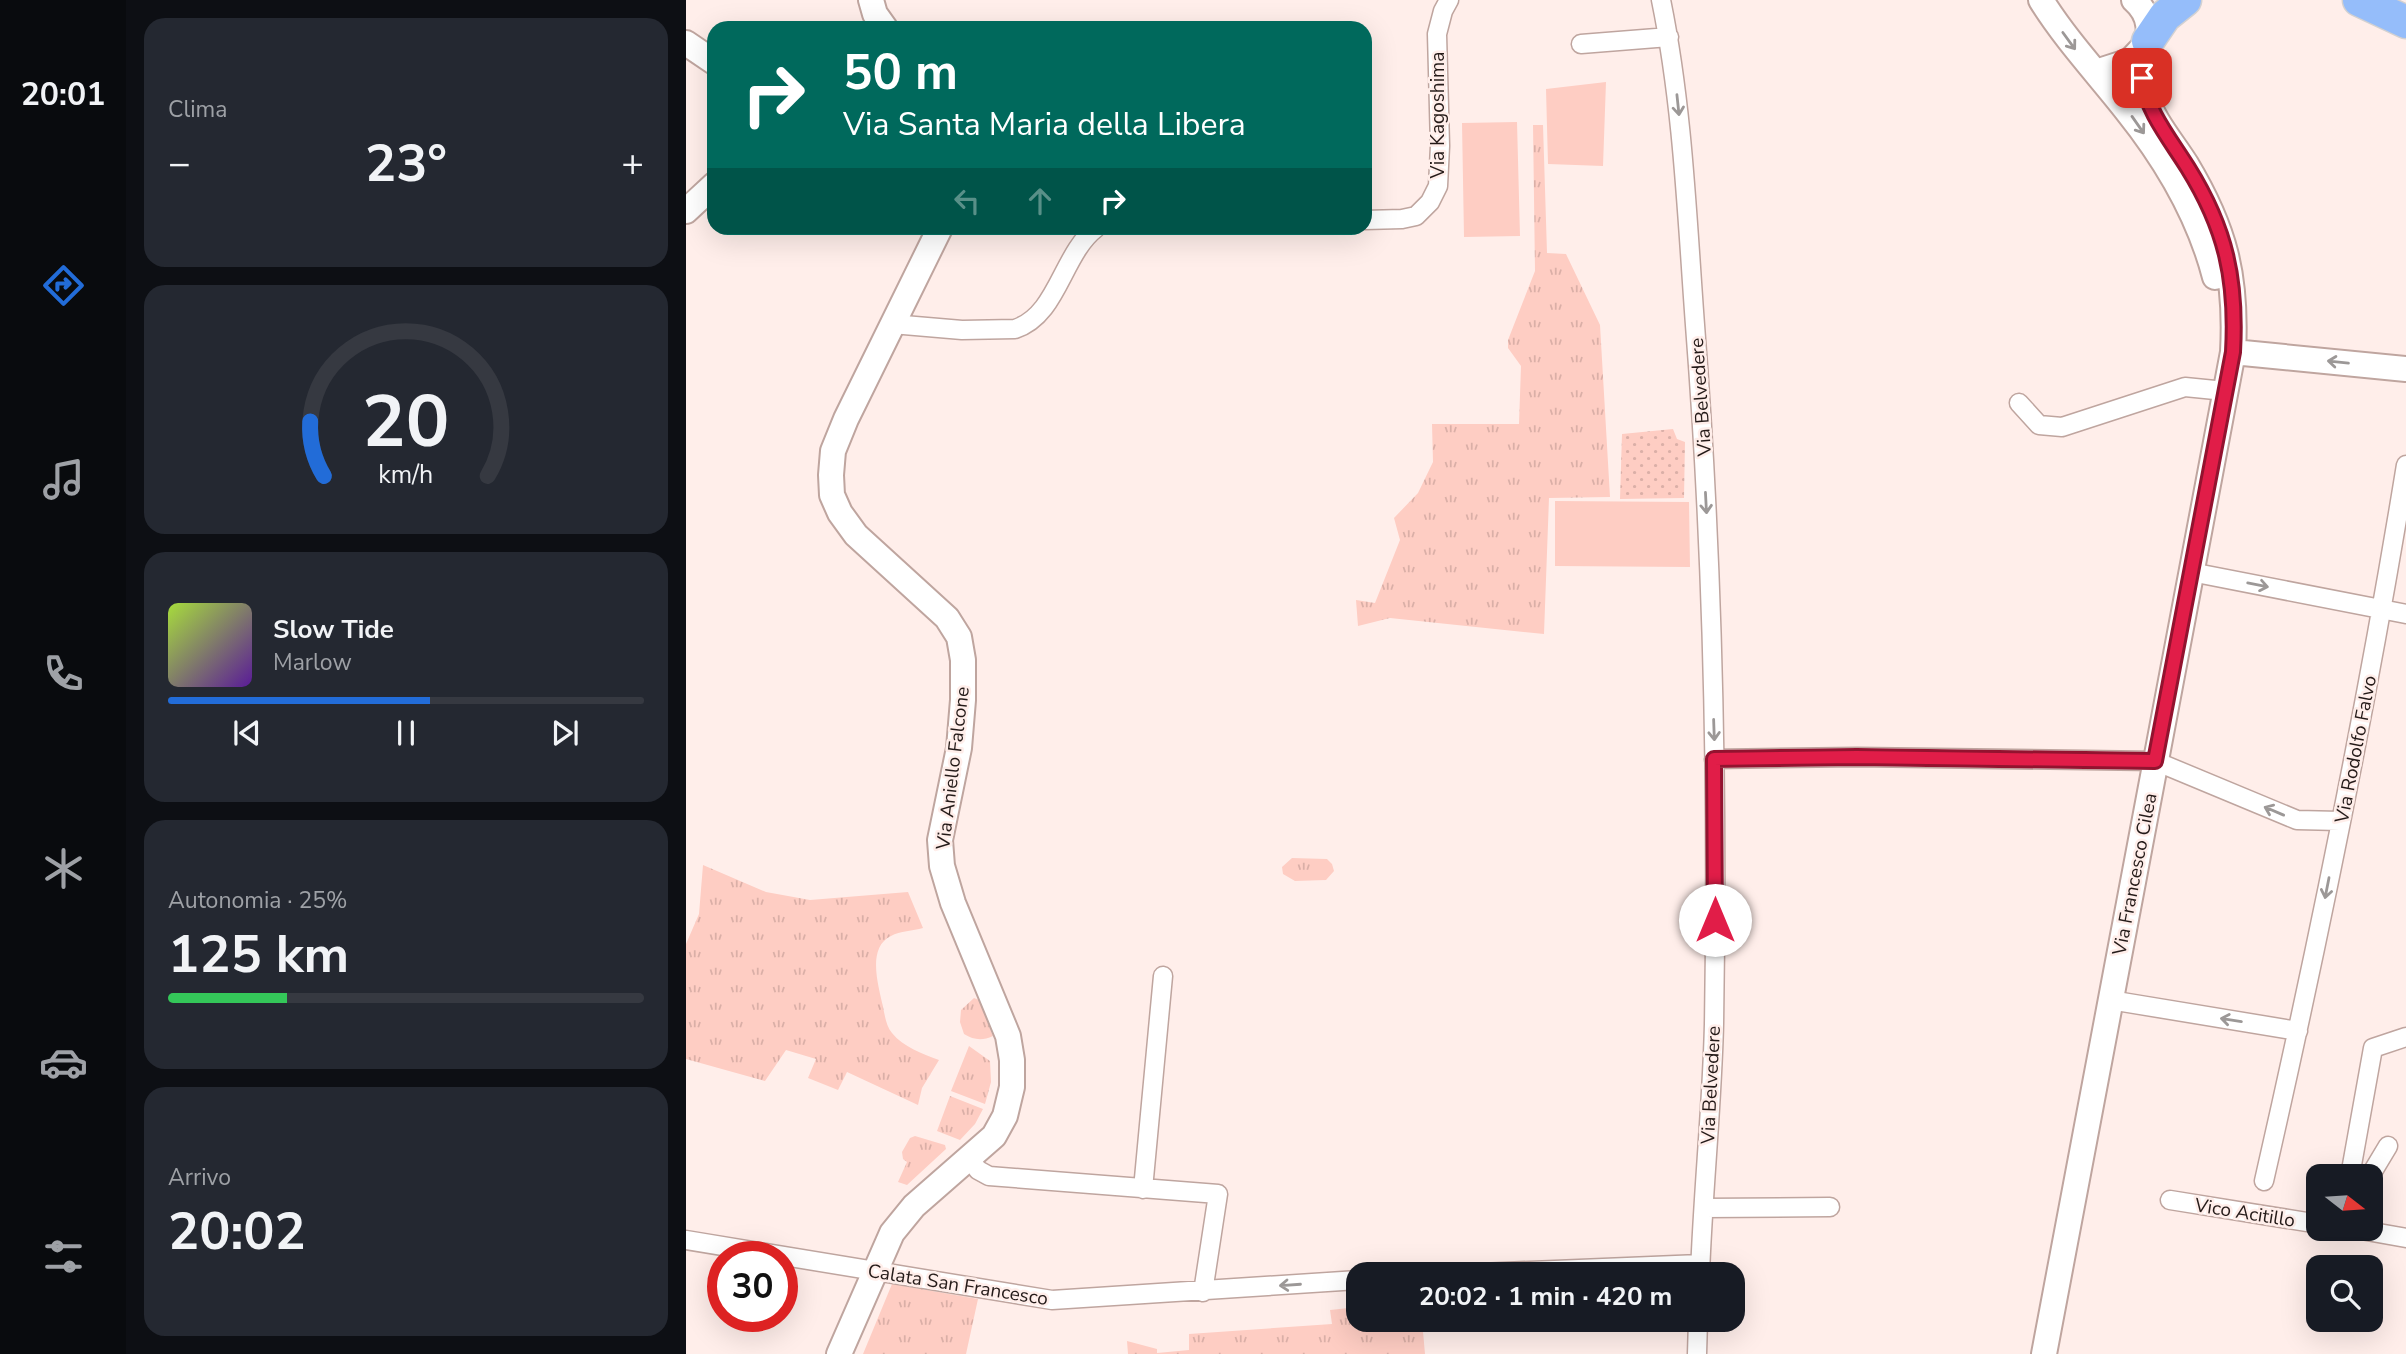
<!DOCTYPE html>
<html lang="it">
<head>
<meta charset="utf-8">
<style>
	:root { --surface:#171b24; --page:#242831; --text:#f1f3f6; --muted:#9ea1a6; --line:#363941; --accent:#226cd8 }
	body { margin:0; font-family:"Nunito Sans",sans-serif; background:var(--page); color:var(--text); height:100vh; display:flex; flex-direction:column; font-size:26px; white-space:nowrap }
	* { box-sizing:border-box; margin:0 }
	p { font-size:23px; color:var(--muted) }
	.icon { flex:none; width:38px; height:38px; fill:none; stroke:currentColor; stroke-width:2; stroke-linecap:round; stroke-linejoin:round }
	.map { position:relative; flex:1; overflow:hidden }
	.sheet { display:flex; flex-direction:column; gap:18px; padding:18px; background:#0d0f14; width:560px }
	.sheet>* { flex:none }
	.banner { position:absolute; left:21px; top:21px; width:665px; height:214px; border-radius:21px; box-shadow:0 7px 28px #0002; background:#00695c; color:#fff; overflow:hidden }
	.needle { width:46px; rotate:107deg }
	.buttons { position:absolute; left:1620px; top:1164px; display:grid; gap:14px }
	.buttons a { display:grid; place-items:center; width:77px; height:77px; border-radius:14px; background:var(--surface); box-shadow:0 7px 28px #0002; font-size:35px }
	.speed { position:absolute; left:21px; top:1241px; display:flex; gap:14px; font-size:35px; font-weight:700; text-align:center }
	.speed>* { display:grid; place-content:center; width:91px; height:91px; border-radius:50%; background:var(--surface); box-shadow:0 7px 28px #0002; line-height:1 }
	.speed .limit { border:10px solid #d22; background:#fff; color:#111 }
	.pin { position:absolute; display:grid; place-items:center; width:60px; height:60px; color:#fff; margin:-30px; border-radius:14px; box-shadow:0 4px 10px #0006 }
	.me { position:absolute; width:77px; margin:-38px; rotate:0deg; stroke-linejoin:round; filter:drop-shadow(0 0 5px #0008) }
	.turn { display:flex; align-items:center; gap:24px; height:147px; padding:0 21px; font-size:32px }
	.turn .icon { width:91px; height:91px; stroke-width:2.5 }
	.turn b { display:block; font-size:49px; line-height:60px }
	.lanes { display:flex; align-items:center; height:66px; padding:0 21px; background:#0003; justify-content:center; gap:35px; direction:ltr }
	.lanes .off { opacity:.35 }
	.big { font-size:52px; font-weight:700; line-height:1.1 }
	.sheet .card { flex:1; display:flex; flex-direction:column; justify-content:center; gap:10px; min-width:0; padding:0 24px; border-radius:21px; background:var(--page) }
	.sheet .dial { align-items:center; gap:0 }
	.dial svg { height:182px; overflow:visible; fill:none; stroke:var(--line); stroke-width:7; stroke-linecap:round; text-anchor:middle }
	.dial text { fill:var(--text); stroke:none }
	.song { display:flex; align-items:center; gap:21px }
	.cover { width:84px; height:84px; border-radius:10px; background:linear-gradient(135deg,hsl(80 70% 55%),hsl(270 70% 35%)) }
	.played { height:7px; border-radius:4px; background:linear-gradient(90deg,var(--accent) 55%,var(--line) 55%) }
	.keys { display:flex; justify-content:space-around; direction:ltr }
	.heat { display:flex; justify-content:space-between; align-items:center; font-size:38px; direction:ltr }
	.charge { height:10px; border-radius:5px; background:linear-gradient(90deg,#34c759 25%,var(--line) 0) }
	.trip { position:absolute; left:660px; top:1262px; width:399px; height:70px; border-radius:21px; background:var(--surface); box-shadow:0 7px 28px #0002; font-weight:700; line-height:70px; text-align:center }
	main { display:flex; flex:1; min-height:0 }
	.dock { display:flex; flex-direction:column; width:126px; justify-content:space-around; align-items:center; background:#090b0e; color:var(--muted) }
	.dock .icon { width:49px; height:49px }
	.dock .active { color:var(--accent) }
	.dock b { font-size:32px; color:var(--text) }
	.map>svg:first-child { display:block }
</style>
</head>
<body>
<main>
<nav class="dock">
<b>20:01</b>
<svg class="icon active" aria-label="directions" viewBox="0 0 24 24"><path d="M12 3l9 9-9 9-9-9zM9 14v-3h6M13 9l2 2-2 2"/></svg>
<svg class="icon" aria-label="music" viewBox="0 0 24 24"><path d="M9 18V5l10-2v13"/><circle cx="6" cy="18" r="3"/><circle cx="16" cy="16" r="3"/></svg>
<svg class="icon" aria-label="phone" viewBox="0 0 24 24"><path d="M5 4h4l2 5-3 2q2 4 5 5l2-3 5 2v4C11 20 4 13 5 4z"/></svg>
<svg class="icon" aria-label="climate" viewBox="0 0 24 24"><path d="M12 3v18M4 7l16 10M4 17L20 7"/></svg>
<svg class="icon" aria-label="car" viewBox="0 0 24 24"><path d="M5 17H2v-5l4-1 3-4h7l3 4 3 1v5h-3M9 17h6M6 11h13"/><circle cx="7" cy="17" r="2"/><circle cx="17" cy="17" r="2"/></svg>
<svg class="icon" aria-label="filters" viewBox="0 0 24 24"><path d="M4 7h16M4 17h16"/><circle cx="9" cy="7" r="2"/><circle cx="15" cy="17" r="2"/></svg>
</nav>
<section class="sheet">
<div class="card"><p>Clima</p>
<div class="heat"><a>−</a><b class="big">23°</b><a>+</a></div>
</div>
<div class="card dial"><svg viewBox="0 0 100 80">
<path d="M14 69A42 42 0 1 1 86 69"/>
<path d="M14 69A42 42 0 0 1 8 45" stroke="#226cd8"/>
<text x="50" y="56" font-size="32" font-weight="700">20</text>
<text x="50" y="72" font-size="11">km/h</text>
</svg></div>
<div class="card">
<div class="song"><i class="cover"></i><div><b>Slow Tide</b><p>Marlow</p></div></div>
<div class="played"></div>
<div class="keys"><svg class="icon" aria-label="previous" viewBox="0 0 24 24"><path d="M18 5L8 12l10 7zM5 5v14"/></svg><svg class="icon" aria-label="pause" viewBox="0 0 24 24"><path d="M8 5v14M16 5v14"/></svg><svg class="icon" aria-label="next" viewBox="0 0 24 24"><path d="M6 5l10 7-10 7zM19 5v14"/></svg></div>
</div>
<div class="card"><p>Autonomia · 25%</p><b class="big">125 km</b><div class="charge"></div></div>
<div class="card"><p>Arrivo</p><b class="big">20:02</b></div>
</section>
<div class="map">
<svg width="1720" height="1354" viewBox="0 0 1720 1354">
	<defs>
		<pattern id="grass-tufts" width="24" height="20" patternUnits="userSpaceOnUse" patternTransform="scale(1.75)"><rect width="24" height="20" fill="#fecdc3"/><path d="M3 7l-1-3M5 7V3M7 7l1-3M15 17l-1-3M17 17v-4M19 17l1-3" fill="none" stroke="#daafa7"/></pattern>
		<pattern id="park-dots" width="8" height="8" patternUnits="userSpaceOnUse" patternTransform="scale(1.75)"><rect width="8" height="8" fill="#fecdc3"/><path d="M2 2h.1M6 6h.1" fill="none" stroke="#daafa7" stroke-width="1.8" stroke-linecap="round"/></pattern>
	</defs>
	<rect width="100%" height="100%" fill="#ffeeea"/>
	<path fill="url(#grass-tufts)" d="M 847,125 L 857,125 L 861,253 L 880,254 L 914,325 L 924,497 L 863,498 L 858,634 L 704,618 L 672,626 L 670,600 L 689,603 L 714,540 L 708,518 L 732,493 L 747,462 L 746,424 L 833,424 L 835,366 L 822,348 L 822,340 L 849,271 Z
		M 606,858 L 641,859 L 646,864 L 648,871 L 640,880 L 609,881 L 597,874 L 596,867 Z
		M 17,865 L 80,892 L 124,900 L 222,892 L 237,928 C 227,931 214,931 205,936 C 180,948 193,987 197,1007 C 199,1016 200,1026 206,1033 C 217,1047 237,1054 253,1060 L 236,1088 L 232,1105 L 161,1072 L 152,1090 L 122,1078 L 130,1059 L 100,1050 L 79,1081 L 0,1059 L 0,944 L 13,914 Z
		M 288,998 L 293,1000 L 307,1036 C 296,1041 288,1040 278,1034 L 274,1022 L 275,1010 Z
		M 283,1046 L 304,1061 L 305,1082 L 299,1104 L 265,1091 Z
		M 264,1096 L 297,1109 L 289,1124 L 274,1140 L 251,1131 Z
		M 229,1136 L 259,1145 L 260,1149 L 221,1185 L 212,1182 L 221,1162 L 217,1159 L 216,1152 L 224,1138 Z
		M 206,1284 L 292,1299 L 280,1354 L 177,1354 Z
		M 672,1307 L 672,1320 L 736,1320 L 739,1354 L 442,1354 L 441,1341 L 471,1349 L 471,1353 L 503,1350 L 503,1334 L 646,1324 L 644,1310 Z"/>
	<path fill="url(#park-dots)" d="M 987,429 L 991,439 L 999,442 L 998,498 L 934,499 L 936,434 Z"/>
	<path fill="#fecdc3" d="M 920,82 L 917,166 L 862,164 L 860,89 Z
		M 831,122 L 834,236 L 778,237 L 776,123 Z
		M 869,501 L 1003,502 L 1004,567 L 869,566 Z"/>
	<g fill="none" stroke-linecap="round" stroke-linejoin="round">
		<g stroke="#bfa59f" stroke-width="21">
			<path id="street" d="M 975,0 C 997,107 1001,217 1009,325 C 1027,558 1032,791 1028,1024 C 1026,1107 1017,1191 1014,1274
				M 895,44 L 983,37
				M 679,220 L 716,219 L 730,216 L 744,202 L 752,186 L 754,146 L 751,34 L 757,11 L 763,0
				M 206,324 L 276,330 L 329,329 C 372,315 376,254 410,228
				M 1333,403 L 1353,425 L 1376,427 L 1499,387 L 1539,391
				M 1505,572 L 1720,614
				M 1028,759 L 1171,757 L 1469,761 L 1611,820 L 1654,821
				M 1424,1000 L 1612,1031
				M 284,1159 L 292,1170 L 303,1176 L 532,1194 L 517,1292
				M 1664,1176 L 1687,1048 L 1720,1037
				M 1684,1176 L 1702,1146
				M 1578,1181 C 1632,944 1681,705 1720,465
				M 457,1189 L 477,976
				M 1484,1200 L 1633,1224
				M 1018,1208 L 1144,1207
				M 1664,1228 L 1720,1238
				M 0,1240 L 366,1300 L 672,1280
				M 770,1274 L 1014,1264
				M 1011,1354 L 1012,1320"/>
		</g>
		<g stroke="#bfa59f" stroke-width="28">
			<path id="secondary" d="M 185,0 L 189,14 L 199,28
				M 1355,0 C 1380,40 1412,74 1441,111 C 1481,161 1513,215 1529,277
				M 0,43 L 28,62
				M 1410,72 L 1444,61 L 1462,42
				M 0,211 L 28,185
				M 1547,352 L 1720,369
				M 153,1354 L 206,1233 L 228,1206 L 308,1136 L 319,1116 L 326,1087 L 326,1060 L 322,1036 L 267,903 L 256,866 L 254,840 L 273,748 L 277,700 L 277,660 L 273,637 L 261,618 L 170,535 L 154,513 L 146,495 L 145,475 L 147,451 L 160,419 L 254,228
				M 1358,1354 L 1547,352 C 1551,276 1539,229 1500,164 C 1486,142 1467,120 1459,95 C 1448,60 1480,28 1448,0"/>
		</g>
		<g stroke="#d3d1d1" stroke-width="35">
			<path id="highway" d="M 1673,0 L 1720,22
				M 1462,41 L 1479,16 L 1499,0"/>
		</g>
		<use href="#street" stroke="#fff" stroke-width="18"/>
		<use href="#secondary" stroke="#fff" stroke-width="24"/>
		<use href="#highway" stroke="#95bdfa" stroke-width="32"/>
	</g>
	<defs><path id="oneway-shaft" d="M-6 0H5M1.5-3L5.5 0L1.5 3" fill="none" stroke-width="1.6" stroke-linecap="round" stroke-linejoin="round" transform="scale(1.75)"/></defs>
	<g stroke="#9c9897">
		<use href="#oneway-shaft" transform="translate(1383 41) rotate(54)"/>
		<use href="#oneway-shaft" transform="translate(992 105) rotate(84)"/>
		<use href="#oneway-shaft" transform="translate(1452 125) rotate(55)"/>
		<use href="#oneway-shaft" transform="translate(1652 362) rotate(-174)"/>
		<use href="#oneway-shaft" transform="translate(1020 503) rotate(87)"/>
		<use href="#oneway-shaft" transform="translate(1572 585) rotate(11)"/>
		<use href="#oneway-shaft" transform="translate(1028 730) rotate(88)"/>
		<use href="#oneway-shaft" transform="translate(1588 811) rotate(-157)"/>
		<use href="#oneway-shaft" transform="translate(1641 888) rotate(101)"/>
		<use href="#oneway-shaft" transform="translate(1545 1020) rotate(-171)"/>
		<use href="#oneway-shaft" transform="translate(604 1285) rotate(176)"/>
	</g>
	<g fill="none" stroke-linecap="round" stroke-linejoin="round">
		<g stroke="#92132f" stroke-width="18">
			<path id="route" d="M 1029,920 L 1028,759 L 1171,757 L 1469,761 L 1547,352 C 1551,280 1540,229 1502,168 C 1484,139 1461,112 1456,78"/>
		</g>
		<use href="#route" stroke="#e11d48" stroke-width="12"/>
	</g>
	<g text-anchor="middle" stroke-width="5" stroke-linejoin="round" paint-order="stroke">
		<g font-size="19" fill="#241a18" stroke="#ffeeea">
			<text transform="translate(751 115) rotate(-90)" y="7">Via Kagoshima</text>
			<text transform="translate(1014 397) rotate(-94)" y="7">Via Belvedere</text>
			<text transform="translate(1669 749) rotate(-79)" y="7">Via Rodolfo Falvo</text>
			<text transform="translate(266 768) rotate(-83)" y="7">Via Aniello Falcone</text>
			<text transform="translate(1448 874) rotate(-79)" y="7">Via Francesco Cilea</text>
			<text transform="translate(1024 1085) rotate(-87)" y="7">Via Belvedere</text>
			<text transform="translate(1559 1212) rotate(9)" y="7">Vico Acitillo</text>
			<text transform="translate(272 1284) rotate(9)" y="7">Calata San Francesco</text>
		</g>
	</g>
</svg>
<div class="buttons">
<a><svg class="needle" viewBox="-14 -14 28 28"><path d="M0-13l5 13h-10z" fill="#e53935"/><path d="M0 13l5-13h-10z" fill="#9ea1a6"/></svg></a>
<a><svg class="icon" aria-label="search" viewBox="0 0 24 24"><circle cx="10" cy="10" r="6"/><path d="M15 15l6 6"/></svg></a>
</div>
<div class="speed"><div class="limit">30</div></div>
<div class="pin" style="left:1456px;top:78px;background:#d93025"><svg class="icon" aria-label="arrive" viewBox="0 0 24 24"><path d="M6 21V4h12l-3 4 3 4H6"/></svg></div>
<svg class="me" style="left:1029px;top:920px" viewBox="-20 -20 40 40"><circle r="19" fill="#fff"/><path d="M0-13L10 11 0 6-10 11z" fill="#e11d48"/></svg>
<div class="trip">20:02 · 1 min · 420 m</div>
<div class="banner">
<div class="turn"><svg class="icon" aria-label="right" viewBox="0 0 24 24"><path d="M7 20v-9h11M14 6l5 5-5 5"/></svg><div><b>50 m</b>Via Santa Maria della Libera</div></div>
<div class="lanes"><svg class="icon off" aria-label="left" viewBox="0 0 24 24"><path d="M17 20v-9H6M10 6l-5 5 5 5"/></svg><svg class="icon off" aria-label="ahead" viewBox="0 0 24 24"><path d="M12 20V5M6 11l6-6 6 6"/></svg><svg class="icon" aria-label="right" viewBox="0 0 24 24"><path d="M7 20v-9h11M14 6l5 5-5 5"/></svg></div>
</div>
</div>
</main>
</body>
</html>
